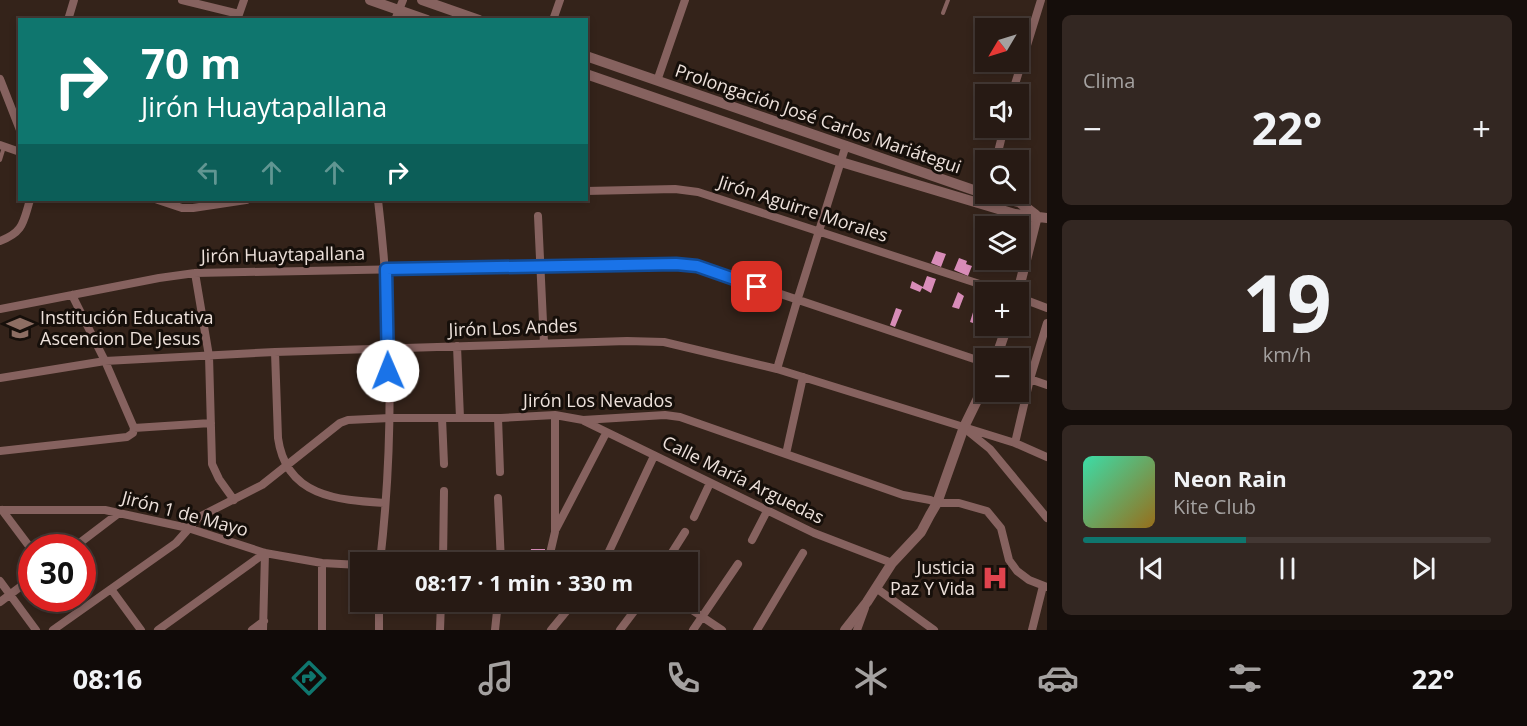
<!DOCTYPE html>
<html lang="es">
<head>
<meta charset="utf-8">
<style>
	:root { --surface:#271a14; --page:#332722; --text:#f1f3f6; --muted:#a4a1a0; --line:#433834; --accent:#0f766e }
	body { margin:0; font-family:"Open Sans",sans-serif; background:var(--page); color:var(--text); height:100vh; display:flex; flex-direction:column; font-size:22px; white-space:nowrap }
	* { box-sizing:border-box; margin:0 }
	p { font-size:20px; color:var(--muted) }
	.icon { flex:none; width:33px; height:33px; fill:none; stroke:currentColor; stroke-width:2; stroke-linecap:round; stroke-linejoin:round }
	.map { position:relative; flex:1; overflow:hidden }
	.drawer { display:flex; flex-direction:column; gap:15px; padding:15px; background:#150e0b; width:480px }
	.drawer>* { flex:none }
	.hud { position:absolute; left:18px; top:18px; width:570px; height:183px; border-radius:0px; box-shadow:0 3px 9px #0003,0 0 0 2px var(--line); background:#0f766e; color:#fff; overflow:hidden }
	.needle { width:39px; rotate:232deg }
	.fabs { position:absolute; left:975px; top:18px; display:grid; gap:12px }
	.fabs a { display:grid; place-items:center; width:54px; height:54px; border-radius:0px; background:var(--surface); box-shadow:0 3px 9px #0003,0 0 0 2px var(--line); font-size:30px }
	.speed { position:absolute; left:18px; top:534px; display:flex; gap:12px; font-size:30px; font-weight:700; text-align:center }
	.speed>* { display:grid; place-content:center; width:78px; height:78px; border-radius:50%; background:var(--surface); box-shadow:0 3px 9px #0003,0 0 0 2px var(--line); line-height:1 }
	.speed .limit { border:9px solid #d22; background:#fff; color:#111 }
	.pin { position:absolute; display:grid; place-items:center; width:51px; height:51px; color:#fff; margin:-26px; border-radius:12px; box-shadow:0 3px 9px #0006 }
	.me { position:absolute; width:66px; margin:-33px; rotate:359deg; stroke-linejoin:round; filter:drop-shadow(0 0 4px #0008) }
	.turn { display:flex; align-items:center; gap:21px; height:126px; padding:0 24px; font-size:27px }
	.turn .icon { width:78px; height:78px; stroke-width:2.5 }
	.turn b { display:block; font-size:42px; line-height:51px }
	.lanes { display:flex; align-items:center; height:57px; padding:0 24px; background:#0003; justify-content:center; gap:30px; direction:ltr }
	.lanes .off { opacity:.35 }
	.big { font-size:45px; font-weight:700; line-height:1.1 }
	.drawer .card { flex:1; display:flex; flex-direction:column; justify-content:center; gap:9px; min-width:0; padding:0 21px; border-radius:9px; background:var(--page) }
	.drawer .dial { align-items:center; gap:0 }
	.dial b { font-size:78px; line-height:1 }
	.song { display:flex; align-items:center; gap:18px }
	.cover { width:72px; height:72px; border-radius:9px; background:linear-gradient(135deg,hsl(160 70% 55%),hsl(40 70% 35%)) }
	.played { height:6px; border-radius:3px; background:linear-gradient(90deg,var(--accent) 40%,var(--line) 40%) }
	.keys { display:flex; justify-content:space-around; direction:ltr }
	.heat { display:flex; justify-content:space-between; align-items:center; font-size:33px; direction:ltr }
	.trip { position:absolute; left:350px; top:552px; width:348px; height:60px; border-radius:0px; background:var(--surface); box-shadow:0 3px 9px #0003,0 0 0 2px var(--line); font-weight:700; line-height:60px; text-align:center }
	.menu { display:flex; height:96px; justify-content:space-around; align-items:center; background:#100a08; color:var(--muted) }
	.menu .icon { width:42px; height:42px }
	.menu .on { color:var(--accent) }
	.menu b { font-size:27px; color:var(--text) }
	main { display:flex; flex:1; min-height:0 }
	.map>svg:first-child { display:block }
</style>
</head>
<body>
<main>
<div class="map">
<svg width="1047" height="630" viewBox="0 0 1047 630">
	<rect width="100%" height="100%" fill="#34231a"/>
	<path fill="#d88cb8" d="M 936,251 L 946,254 L 941,267 L 931,263 Z
		M 959,258 L 967,261 L 966,264 L 972,266 L 968,276 L 954,270 Z
		M 927,276 L 936,279 L 931,293 L 922,288 L 920,292 L 910,288 L 912,281 L 923,287 Z
		M 958,292 L 964,296 L 959,309 L 952,307 Z
		M 896,308 L 902,310 L 895,327 L 890,325 Z
		M 974,309 L 986,313 L 986,326 L 989,326 L 988,328 L 970,322 Z
		M 531,549 L 545,549 L 545,560 L 530,559 Z"/>
	<g fill="none" stroke-linecap="round" stroke-linejoin="round">
		<path stroke="#86625f" stroke-width="4" d="M 943,13 L 948,0
			M 0,160 L 4,147"/>
		<path stroke="#86625f" stroke-width="8" d="M 182,0 L 239,14
			M 68,20 L 74,0
			M 237,20 L 244,0
			M 395,20 L 403,0
			M 553,20 L 560,0
			M 0,79 L 20,130
			M 657,81 L 685,0
			M 1012,94 L 1041,0
			M 0,145 L 20,152
			M 996,160 L 1004,128
			M 586,191 L 675,189 L 698,192 L 1004,292
			M 158,200 L 182,208 L 193,208 L 246,200
			M 378,200 C 392,319 394,442 380,562
			M 538,216 L 544,343
			M 0,241 C 24,232 23,222 30,200
			M 195,273 L 209,356 L 212,464 L 219,479 L 234,500
			M 1018,297 L 1047,308
			M 0,309 L 159,278 L 195,273 L 676,264 L 697,266 L 986,363
			M 457,346 L 460,418
			M 275,352 L 278,438 C 286,497 338,500 385,503
			M 777,369 L 797,301 L 846,145
			M 1018,375 L 1047,385
			M 0,378 L 105,361 L 275,352 L 627,341 L 664,342 L 777,369 L 1015,443 L 1047,457
			M 442,418 L 444,464
			M 498,418 L 500,472
			M 584,421 L 814,533 L 892,563
			M 134,428 L 211,423
			M 969,432 L 990,449 L 1047,518
			M 1015,443 L 1030,379 L 1047,323
			M 0,451 L 127,437 L 133,433 L 134,428 L 105,361 L 72,295
			M 786,454 L 803,377
			M 498,498 L 501,562
			M 0,510 L 105,510 L 188,528 L 265,553 L 322,563 L 360,565
			M 2,510 L 32,550
			M 694,517 L 710,483
			M 556,529 L 604,437
			M 752,540 L 767,511
			M 73,548 L 119,513
			M 443,562 L 444,491
			M 548,562 L 555,532 L 555,415
			M 604,562 L 654,456
			M 666,562 L 685,532
			M 322,563 L 322,630
			M 0,581 L 36,630
			M 876,588 L 934,630
			M 111,589 L 141,630
			M 0,602 L 32,578
			M 680,602 L 722,630
			M 53,630 L 176,543 L 199,517 L 262,485 L 340,423 L 348,420 L 390,418 L 501,418 L 555,415 L 583,420 L 665,415 L 680,417 L 903,495 L 930,500 L 937,503 L 959,503 L 987,511 L 1001,528 L 1009,560 L 1017,571 L 1029,580 L 1047,587
			M 158,630 L 265,553
			M 252,630 L 264,621
			M 263,630 L 265,553
			M 379,630 L 379,602
			M 440,630 L 441,602
			M 495,630 L 498,602
			M 551,630 L 574,602
			M 620,630 L 641,602
			M 693,630 L 738,564
			M 757,630 L 803,553
			M 857,630 L 865,608
			M 1032,630 L 1043,586"/>
		<path stroke="#86625f" stroke-width="10" d="M 370,0 L 427,20
			M 422,0 L 479,20
			M 586,56 L 988,195 L 1019,202 L 1036,215
			M 586,74 L 841,162 L 1015,214 L 1047,218
			M 1018,292 L 1037,216
			M 996,358 L 1007,326
			M 845,630 L 867,602 L 892,563 L 921,532 L 930,515 L 937,503 L 964,427 L 986,382"/>
	</g>
	<g fill="none" stroke-linecap="round" stroke-linejoin="round">
		<g stroke="#114b97" stroke-width="15">
			<path id="route" d="M 388,371 L 386,269 L 676,264 L 697,266 L 757,287"/>
		</g>
		<use href="#route" stroke="#1a73e8" stroke-width="10"/>
	</g>
	<defs>
		<g id="school-bare" transform="scale(2.07)"><path d="M0-5L7-2L0 1L-7-2ZM-4 1L0 2.5L4 1V4Q0 6-4 4Z" fill="#8d6e63" stroke="#160f0a" stroke-width="2.5" paint-order="stroke"/></g>
		<g id="hospital-bare" transform="scale(2.07)"><path d="M-5-5h3v3.5h4V-5h3V5h-3V1.5h-4V5h-3Z" fill="#e0444e" stroke="#160f0a" stroke-width="2.5" paint-order="stroke"/></g>
	</defs>
	<g fill-rule="evenodd">
		<use href="#school-bare" x="20" y="328"/>
		<use href="#hospital-bare" x="995" y="578"/>
	</g>
	<g text-anchor="middle" stroke-width="6" stroke-linejoin="round" paint-order="stroke">
		<g font-size="18" fill="#ede1db" stroke="#160f0a">
			<text transform="translate(818 119) rotate(19)" y="6">Prolongación José Carlos Mariátegui</text>
			<text transform="translate(803 209) rotate(18)" y="6">Jirón Aguirre Morales</text>
			<text transform="translate(283 255) rotate(-1)" y="6">Jirón Huaytapallana</text>
			<text transform="translate(513 328) rotate(-2)" y="6">Jirón Los Andes</text>
			<text x="598" y="407">Jirón Los Nevados</text>
			<text transform="translate(743 480) rotate(26)" y="6">Calle María Arguedas</text>
			<text transform="translate(185 514) rotate(15)" y="6">Jirón 1 de Mayo</text>
		</g>
		<g font-size="18" fill="#ede1db" stroke="#160f0a" text-anchor="start">
			<text x="40" y="324">Institución Educativa<tspan x="40" dy="21">Ascencion De Jesus</tspan></text>
			<text x="975" y="574" text-anchor="end">Justicia<tspan x="975" dy="21">Paz Y Vida</tspan></text>
		</g>
	</g>
</svg>
<div class="fabs">
<a><svg class="needle" viewBox="-14 -14 28 28"><path d="M0-13l5 13h-10z" fill="#e53935"/><path d="M0 13l5-13h-10z" fill="#a4a1a0"/></svg></a>
<a><svg class="icon" aria-label="sound" viewBox="0 0 24 24"><path d="M4 9h4l5-4v14l-5-4H4zM17 9q2 3 0 6"/></svg></a>
<a><svg class="icon" aria-label="search" viewBox="0 0 24 24"><circle cx="10" cy="10" r="6"/><path d="M15 15l6 6"/></svg></a>
<a><svg class="icon" aria-label="layers" viewBox="0 0 24 24"><path d="M12 4l9 5-9 5-9-5zM3 14l9 5 9-5"/></svg></a>
<a>+</a>
<a>−</a>
</div>
<div class="speed"><div class="limit">30</div></div>
<div class="pin" style="left:757px;top:287px;background:#d93025"><svg class="icon" aria-label="arrive" viewBox="0 0 24 24"><path d="M6 21V4h12l-3 4 3 4H6"/></svg></div>
<svg class="me" style="left:388px;top:371px" viewBox="-20 -20 40 40"><circle r="19" fill="#fff"/><path d="M0-13L10 11 0 6-10 11z" fill="#1a73e8"/></svg>
<div class="trip">08:17 · 1 min · 330 m</div>
<div class="hud">
<div class="turn"><svg class="icon" aria-label="right" viewBox="0 0 24 24"><path d="M7 20v-9h11M14 6l5 5-5 5"/></svg><div><b>70 m</b>Jirón Huaytapallana</div></div>
<div class="lanes"><svg class="icon off" aria-label="left" viewBox="0 0 24 24"><path d="M17 20v-9H6M10 6l-5 5 5 5"/></svg><svg class="icon off" aria-label="ahead" viewBox="0 0 24 24"><path d="M12 20V5M6 11l6-6 6 6"/></svg><svg class="icon off" aria-label="ahead" viewBox="0 0 24 24"><path d="M12 20V5M6 11l6-6 6 6"/></svg><svg class="icon" aria-label="right" viewBox="0 0 24 24"><path d="M7 20v-9h11M14 6l5 5-5 5"/></svg></div>
</div>
</div>
<section class="drawer">
<div class="card"><p>Clima</p>
<div class="heat"><a>−</a><b class="big">22°</b><a>+</a></div>
</div>
<div class="card dial"><b>19</b><p>km/h</p></div>
<div class="card">
<div class="song"><i class="cover"></i><div><b>Neon Rain</b><p>Kite Club</p></div></div>
<div class="played"></div>
<div class="keys"><svg class="icon" aria-label="previous" viewBox="0 0 24 24"><path d="M18 5L8 12l10 7zM5 5v14"/></svg><svg class="icon" aria-label="pause" viewBox="0 0 24 24"><path d="M8 5v14M16 5v14"/></svg><svg class="icon" aria-label="next" viewBox="0 0 24 24"><path d="M6 5l10 7-10 7zM19 5v14"/></svg></div>
</div>
</section>
</main>
<nav class="menu">
<b>08:16</b>
<svg class="icon on" aria-label="directions" viewBox="0 0 24 24"><path d="M12 3l9 9-9 9-9-9zM9 14v-3h6M13 9l2 2-2 2"/></svg>
<svg class="icon" aria-label="music" viewBox="0 0 24 24"><path d="M9 18V5l10-2v13"/><circle cx="6" cy="18" r="3"/><circle cx="16" cy="16" r="3"/></svg>
<svg class="icon" aria-label="phone" viewBox="0 0 24 24"><path d="M5 4h4l2 5-3 2q2 4 5 5l2-3 5 2v4C11 20 4 13 5 4z"/></svg>
<svg class="icon" aria-label="climate" viewBox="0 0 24 24"><path d="M12 3v18M4 7l16 10M4 17L20 7"/></svg>
<svg class="icon" aria-label="car" viewBox="0 0 24 24"><path d="M5 17H2v-5l4-1 3-4h7l3 4 3 1v5h-3M9 17h6M6 11h13"/><circle cx="7" cy="17" r="2"/><circle cx="17" cy="17" r="2"/></svg>
<svg class="icon" aria-label="filters" viewBox="0 0 24 24"><path d="M4 7h16M4 17h16"/><circle cx="9" cy="7" r="2"/><circle cx="15" cy="17" r="2"/></svg>
<b>22°</b>
</nav>
</body>
</html>
